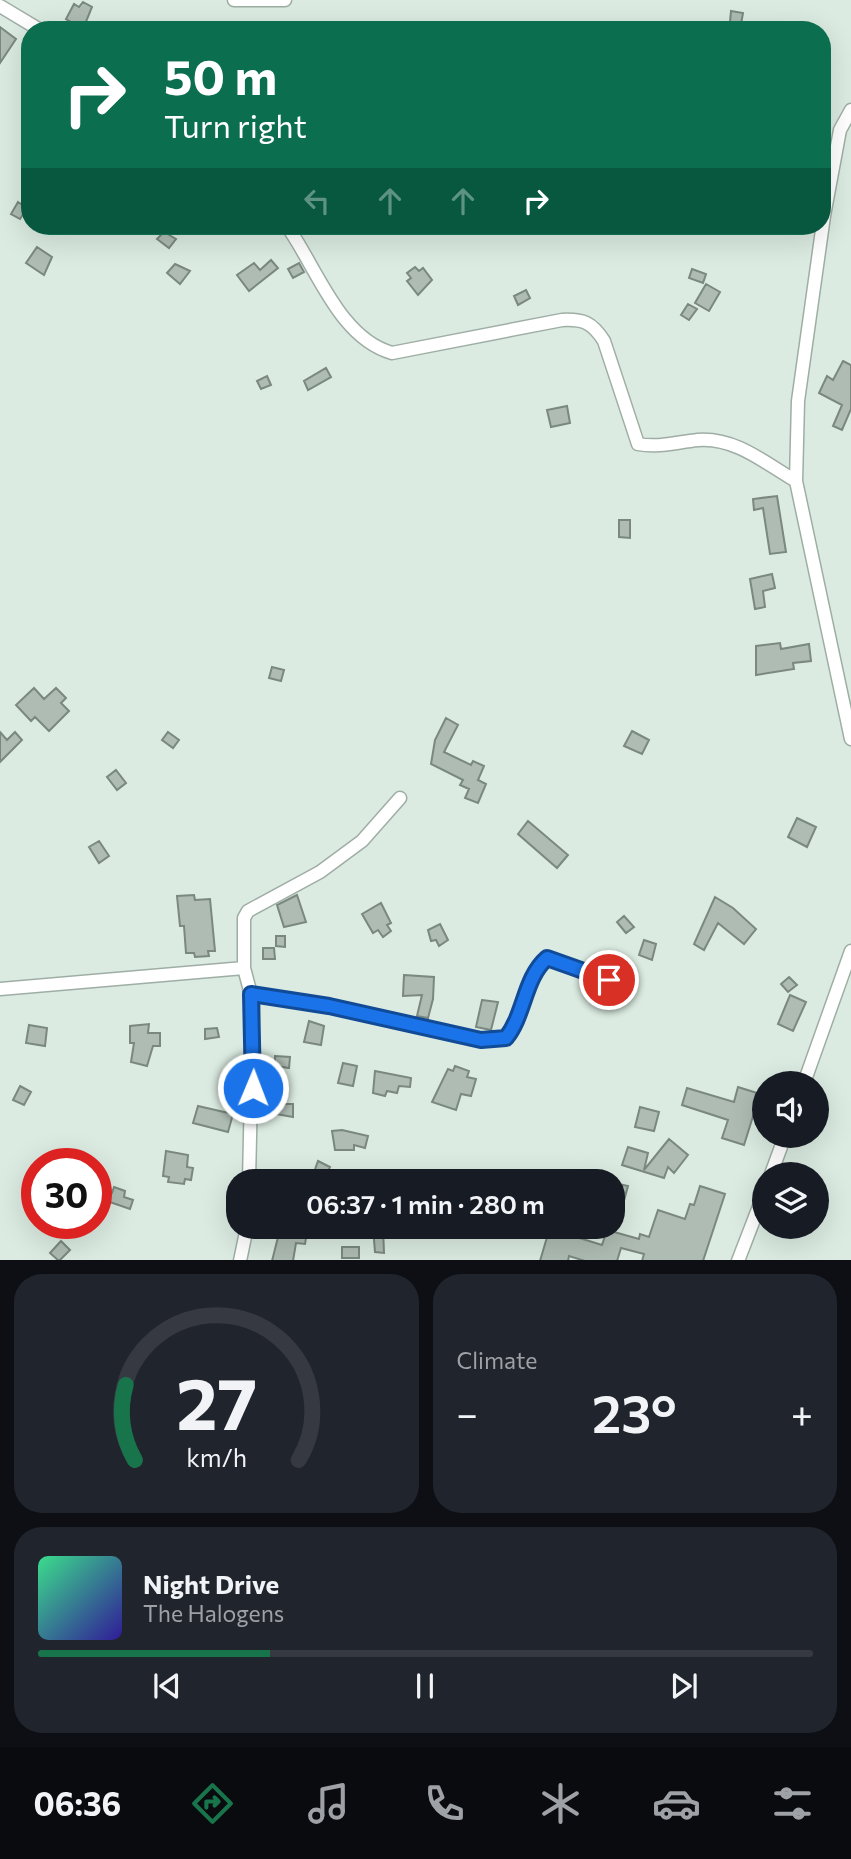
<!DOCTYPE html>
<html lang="en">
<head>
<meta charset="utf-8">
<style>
	:root { --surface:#171b24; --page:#20242c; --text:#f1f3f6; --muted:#9ea1a6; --line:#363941; --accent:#18754b }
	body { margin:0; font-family:Commissioner,sans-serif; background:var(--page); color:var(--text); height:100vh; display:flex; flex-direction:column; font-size:26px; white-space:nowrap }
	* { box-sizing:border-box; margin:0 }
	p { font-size:23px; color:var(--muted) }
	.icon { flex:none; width:38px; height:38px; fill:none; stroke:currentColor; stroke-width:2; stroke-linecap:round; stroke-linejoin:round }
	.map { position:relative; height:1260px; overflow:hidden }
	.drawer { display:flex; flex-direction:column; gap:14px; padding:14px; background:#0d0f14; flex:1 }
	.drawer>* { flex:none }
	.guide { position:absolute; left:21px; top:21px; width:810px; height:214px; border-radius:28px; box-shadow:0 7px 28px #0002; background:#0b6e4f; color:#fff; overflow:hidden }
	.tools { position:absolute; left:752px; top:1071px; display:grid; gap:14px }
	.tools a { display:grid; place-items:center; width:77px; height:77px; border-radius:50%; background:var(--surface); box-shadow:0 7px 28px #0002; font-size:35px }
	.speed { position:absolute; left:21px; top:1148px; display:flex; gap:14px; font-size:35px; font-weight:700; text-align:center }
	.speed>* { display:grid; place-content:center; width:91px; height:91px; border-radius:50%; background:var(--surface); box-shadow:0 7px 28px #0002; line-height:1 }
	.speed .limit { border:10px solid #d22; background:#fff; color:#111 }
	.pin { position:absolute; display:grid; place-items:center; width:60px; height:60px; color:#fff; margin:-30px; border:4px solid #fff; border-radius:50%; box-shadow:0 2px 7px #0007 }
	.me { position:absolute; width:77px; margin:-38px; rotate:1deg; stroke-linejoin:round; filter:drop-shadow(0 0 5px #0008) }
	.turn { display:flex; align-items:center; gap:24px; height:147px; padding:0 28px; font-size:32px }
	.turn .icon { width:91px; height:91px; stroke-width:2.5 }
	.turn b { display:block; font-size:49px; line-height:60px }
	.lanes { display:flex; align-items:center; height:66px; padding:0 28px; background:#0003; justify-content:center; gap:35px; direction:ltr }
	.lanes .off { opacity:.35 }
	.big { font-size:52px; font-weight:600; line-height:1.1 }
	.drawer .widget { flex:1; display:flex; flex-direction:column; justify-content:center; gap:10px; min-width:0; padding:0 24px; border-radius:28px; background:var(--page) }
	.drawer .dial { align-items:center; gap:0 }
	.dial svg { height:182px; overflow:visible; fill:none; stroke:var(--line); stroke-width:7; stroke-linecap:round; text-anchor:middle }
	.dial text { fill:var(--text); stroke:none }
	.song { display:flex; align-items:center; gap:21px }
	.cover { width:84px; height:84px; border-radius:10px; background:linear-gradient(135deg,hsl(150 70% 55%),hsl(250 70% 35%)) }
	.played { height:7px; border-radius:4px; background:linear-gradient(90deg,var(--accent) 30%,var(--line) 30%) }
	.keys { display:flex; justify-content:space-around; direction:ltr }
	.heat { display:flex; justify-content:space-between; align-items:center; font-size:38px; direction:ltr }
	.drawer .tiles { flex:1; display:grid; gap:14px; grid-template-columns:1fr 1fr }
	.widget:last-child { grid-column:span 2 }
	.trip { position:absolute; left:226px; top:1169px; width:399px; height:70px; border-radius:28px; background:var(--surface); box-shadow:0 7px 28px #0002; font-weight:600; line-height:70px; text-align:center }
	.tabs { display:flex; height:112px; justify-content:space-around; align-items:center; background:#090b0e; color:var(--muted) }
	.tabs .icon { width:49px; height:49px }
	.tabs .active { color:var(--accent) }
	.tabs b { font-size:32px; color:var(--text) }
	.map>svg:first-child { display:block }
</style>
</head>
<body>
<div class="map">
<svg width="851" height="1261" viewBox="0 0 851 1261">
	<rect width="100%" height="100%" fill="#dbebe1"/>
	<path fill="#aebcb3" stroke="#7a887f" stroke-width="2" d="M 83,2 L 92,7 L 83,29 L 66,19 L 74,4 L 79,7 Z
		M 731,11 L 743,13 L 741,24 L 730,22 Z
		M 0,27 L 16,39 L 0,63 Z
		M 18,202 L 27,208 L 20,219 L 11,214 Z
		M 164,232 L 176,239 L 169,248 L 157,239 Z
		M 37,247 L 52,257 L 44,275 L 26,263 Z
		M 271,260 L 278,268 L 249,291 L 237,275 L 254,263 L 260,270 Z
		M 299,263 L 304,272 L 293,278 L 288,269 Z
		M 175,264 L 190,271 L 180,284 L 167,273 Z
		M 415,267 L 419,271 L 423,268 L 432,280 L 418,295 L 407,281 L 411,278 L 407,273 Z
		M 692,269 L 706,274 L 703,283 L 689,278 Z
		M 706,284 L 720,292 L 709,311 L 695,303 Z
		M 526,290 L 530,298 L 518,305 L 514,296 Z
		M 688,304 L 697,309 L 689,320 L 681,315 Z
		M 843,361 L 851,365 L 851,409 L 842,430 L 833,426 L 842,405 L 819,393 L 827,376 L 833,380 Z
		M 326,368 L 331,377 L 308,390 L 304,381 Z
		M 267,376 L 271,385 L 261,389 L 257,381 Z
		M 567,406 L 570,423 L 551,427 L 547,410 Z
		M 777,496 L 786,552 L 770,554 L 763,508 L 754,510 L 753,499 Z
		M 619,520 L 630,520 L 630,538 L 619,537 Z
		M 772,574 L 775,588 L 763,591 L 765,607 L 755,609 L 750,579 Z
		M 780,643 L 781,649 L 809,644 L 811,661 L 793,663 L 794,669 L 756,675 L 756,646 Z
		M 272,667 L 284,670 L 281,681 L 269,678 Z
		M 34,688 L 44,699 L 56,688 L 66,698 L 61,703 L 69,711 L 49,731 L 35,717 L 31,721 L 16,705 Z
		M 446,718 L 458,725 L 444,752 L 471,765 L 473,761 L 484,766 L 478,780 L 486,784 L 478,803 L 465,798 L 469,789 L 460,785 L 463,780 L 431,764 L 435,740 Z
		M 632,731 L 649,740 L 642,754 L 624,746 Z
		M 0,732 L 7,740 L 15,732 L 22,740 L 0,762 Z
		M 168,732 L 179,740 L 173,748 L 162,740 Z
		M 116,770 L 126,783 L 117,790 L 107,777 Z
		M 797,818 L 816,827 L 807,847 L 788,837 Z
		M 528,821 L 568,855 L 557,868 L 518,834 Z
		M 99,841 L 109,856 L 99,863 L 89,847 Z
		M 194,895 L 195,900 L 210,899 L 215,951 L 208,951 L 209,956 L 195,957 L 194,953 L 186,953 L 184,926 L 180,926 L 177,896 Z
		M 297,895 L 306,922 L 284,927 L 277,905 Z
		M 715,897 L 733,908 L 756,929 L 744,944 L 718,923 L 704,950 L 694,944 Z
		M 381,903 L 391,923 L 387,925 L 391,931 L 383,937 L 378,930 L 373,933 L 362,914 Z
		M 624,916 L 634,927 L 626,933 L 617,922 Z
		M 440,924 L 448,940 L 439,946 L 436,940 L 431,941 L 428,930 Z
		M 276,936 L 285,936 L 285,947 L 276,946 Z
		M 644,940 L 656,944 L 652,960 L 639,955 Z
		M 263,948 L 274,948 L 275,959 L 263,959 Z
		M 404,975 L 434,977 L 433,999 L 428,1018 L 417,1016 L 422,995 L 403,996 Z
		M 789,977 L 797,985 L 788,992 L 781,984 Z
		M 790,995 L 806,1002 L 793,1031 L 778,1024 Z
		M 482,1000 L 498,1002 L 491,1030 L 476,1027 Z
		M 309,1021 L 324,1026 L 321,1045 L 304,1042 Z
		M 149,1024 L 148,1033 L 160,1033 L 160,1046 L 153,1046 L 147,1066 L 131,1062 L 134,1043 L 130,1043 L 130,1026 Z
		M 29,1025 L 47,1028 L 45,1046 L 26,1043 Z
		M 217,1028 L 219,1037 L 205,1039 L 205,1029 Z
		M 275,1056 L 290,1057 L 289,1068 L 275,1066 Z
		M 343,1063 L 357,1066 L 353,1086 L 338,1083 Z
		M 455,1066 L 469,1071 L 467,1077 L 476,1079 L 471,1096 L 461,1094 L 456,1110 L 432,1102 L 448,1069 L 453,1071 Z
		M 375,1071 L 411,1078 L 410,1087 L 399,1086 L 397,1093 L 387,1091 L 385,1096 L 373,1093 Z
		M 20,1086 L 31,1092 L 24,1105 L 13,1100 Z
		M 738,1087 L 760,1094 L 744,1145 L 722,1138 L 728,1120 L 682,1105 L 687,1088 L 734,1102 Z
		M 277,1104 L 293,1104 L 293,1117 L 276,1114 Z
		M 198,1106 L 233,1114 L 228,1132 L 193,1123 Z
		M 640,1107 L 659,1112 L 654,1131 L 635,1127 Z
		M 342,1130 L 368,1136 L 365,1148 L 354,1145 L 354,1150 L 335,1150 L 332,1131 Z
		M 669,1139 L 688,1155 L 674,1173 L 668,1167 L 664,1178 L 622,1165 L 628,1147 L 648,1153 L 644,1170 Z
		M 166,1151 L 188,1155 L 187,1167 L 193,1168 L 191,1180 L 185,1179 L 184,1184 L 168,1182 L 169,1177 L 163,1176 Z
		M 318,1161 L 330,1167 L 323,1181 L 311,1181 Z
		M 614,1183 L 628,1186 L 622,1208 L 612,1205 Z
		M 700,1186 L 725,1194 L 703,1261 L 642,1261 L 644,1254 L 621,1248 L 617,1261 L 585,1261 L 569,1256 L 568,1261 L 540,1261 L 550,1227 L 576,1227 L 573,1236 L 602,1245 L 607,1230 L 639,1239 L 640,1234 L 649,1237 L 658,1210 L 685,1219 L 690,1204 L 694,1205 Z
		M 114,1187 L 125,1191 L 124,1197 L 133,1200 L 130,1209 L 104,1200 L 106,1191 L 112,1193 Z
		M 288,1227 L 308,1227 L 305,1244 L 296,1243 L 293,1261 L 272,1261 L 278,1237 L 286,1238 Z
		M 373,1227 L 383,1227 L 384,1253 L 375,1252 Z
		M 61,1241 L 70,1250 L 59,1261 L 50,1253 Z
		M 342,1247 L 359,1247 L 359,1258 L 342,1258 Z"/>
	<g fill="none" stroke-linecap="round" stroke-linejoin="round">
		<g stroke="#9faea5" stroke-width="15">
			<path id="street" d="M 234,0 L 285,0
				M 0,6 L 40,30
				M 851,110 L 840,130 L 824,216 L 798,401 L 796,481 L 851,739
				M 287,226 C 317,268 339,338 392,353 L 562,320 C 583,319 592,322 604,341 L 638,444 C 659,448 677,442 698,440 C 735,437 765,463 796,481
				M 244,968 L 244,918 L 248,911 L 320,872 L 362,841 L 400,798
				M 0,989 L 244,968 L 253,1002 L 249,1181
				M 251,994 L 329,1006 L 481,1040 L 506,1038 C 525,1014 524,978 546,958 L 629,988
				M 804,1083 L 851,951
				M 771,1174 L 785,1136
				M 240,1261 L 247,1227
				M 738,1261 L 765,1191"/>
		</g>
		<use href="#street" stroke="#fff" stroke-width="12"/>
	</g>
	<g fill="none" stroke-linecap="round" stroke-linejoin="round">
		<g stroke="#114b97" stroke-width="18">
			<path id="route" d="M 253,1088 L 251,994 L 329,1006 L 481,1040 L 506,1038 C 525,1014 524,978 547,958 L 609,980"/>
		</g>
		<use href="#route" stroke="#1a73e8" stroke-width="12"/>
	</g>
</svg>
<div class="tools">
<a><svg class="icon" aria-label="sound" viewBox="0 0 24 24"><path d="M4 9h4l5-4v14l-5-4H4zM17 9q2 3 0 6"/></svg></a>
<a><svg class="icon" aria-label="layers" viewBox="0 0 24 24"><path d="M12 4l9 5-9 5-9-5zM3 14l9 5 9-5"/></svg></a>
</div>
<div class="speed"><div class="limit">30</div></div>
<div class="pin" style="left:609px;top:980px;background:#d93025"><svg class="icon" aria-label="arrive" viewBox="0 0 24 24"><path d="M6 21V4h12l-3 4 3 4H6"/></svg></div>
<svg class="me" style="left:253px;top:1088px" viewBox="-20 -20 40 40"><circle r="17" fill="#1a73e8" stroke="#fff" stroke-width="3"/><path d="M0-11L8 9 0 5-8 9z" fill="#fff"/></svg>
<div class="trip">06:37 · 1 min · 280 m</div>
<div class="guide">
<div class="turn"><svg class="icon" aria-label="right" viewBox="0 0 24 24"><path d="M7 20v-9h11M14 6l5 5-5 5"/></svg><div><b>50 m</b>Turn right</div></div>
<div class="lanes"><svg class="icon off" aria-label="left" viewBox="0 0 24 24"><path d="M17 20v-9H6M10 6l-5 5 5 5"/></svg><svg class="icon off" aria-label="ahead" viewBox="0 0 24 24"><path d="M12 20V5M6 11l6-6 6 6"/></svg><svg class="icon off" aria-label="ahead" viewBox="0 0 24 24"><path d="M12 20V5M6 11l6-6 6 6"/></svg><svg class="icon" aria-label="right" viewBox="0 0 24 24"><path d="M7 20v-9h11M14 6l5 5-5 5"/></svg></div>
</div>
</div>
<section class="drawer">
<div class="tiles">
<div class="widget dial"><svg viewBox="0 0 100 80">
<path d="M14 69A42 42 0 1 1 86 69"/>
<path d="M14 69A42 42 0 0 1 10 36" stroke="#18754b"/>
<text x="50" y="56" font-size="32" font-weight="700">27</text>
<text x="50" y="72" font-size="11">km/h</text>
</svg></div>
<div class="widget"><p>Climate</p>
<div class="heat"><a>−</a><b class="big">23°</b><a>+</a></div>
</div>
<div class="widget">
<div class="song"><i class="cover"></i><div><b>Night Drive</b><p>The Halogens</p></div></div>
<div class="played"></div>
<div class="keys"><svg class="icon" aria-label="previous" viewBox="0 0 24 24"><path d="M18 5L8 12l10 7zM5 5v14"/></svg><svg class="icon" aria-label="pause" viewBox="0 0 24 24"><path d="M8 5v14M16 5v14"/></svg><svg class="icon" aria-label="next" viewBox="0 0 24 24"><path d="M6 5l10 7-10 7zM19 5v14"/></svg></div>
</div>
</div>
</section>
<nav class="tabs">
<b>06:36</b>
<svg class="icon active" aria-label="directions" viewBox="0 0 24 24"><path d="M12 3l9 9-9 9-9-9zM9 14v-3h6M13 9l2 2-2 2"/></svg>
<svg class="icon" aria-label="music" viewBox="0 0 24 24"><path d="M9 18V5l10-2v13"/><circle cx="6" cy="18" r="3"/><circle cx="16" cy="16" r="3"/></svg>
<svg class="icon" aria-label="phone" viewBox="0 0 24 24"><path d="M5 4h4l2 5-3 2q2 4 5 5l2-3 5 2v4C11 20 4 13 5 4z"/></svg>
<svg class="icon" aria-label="climate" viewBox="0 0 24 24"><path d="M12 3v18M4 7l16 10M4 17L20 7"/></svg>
<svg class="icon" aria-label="car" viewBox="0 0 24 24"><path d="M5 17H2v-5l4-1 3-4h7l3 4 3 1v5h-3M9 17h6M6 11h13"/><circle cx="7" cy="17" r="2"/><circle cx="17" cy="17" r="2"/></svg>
<svg class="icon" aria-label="filters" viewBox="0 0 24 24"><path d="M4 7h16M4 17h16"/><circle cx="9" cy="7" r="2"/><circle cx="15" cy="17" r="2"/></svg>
</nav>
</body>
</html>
